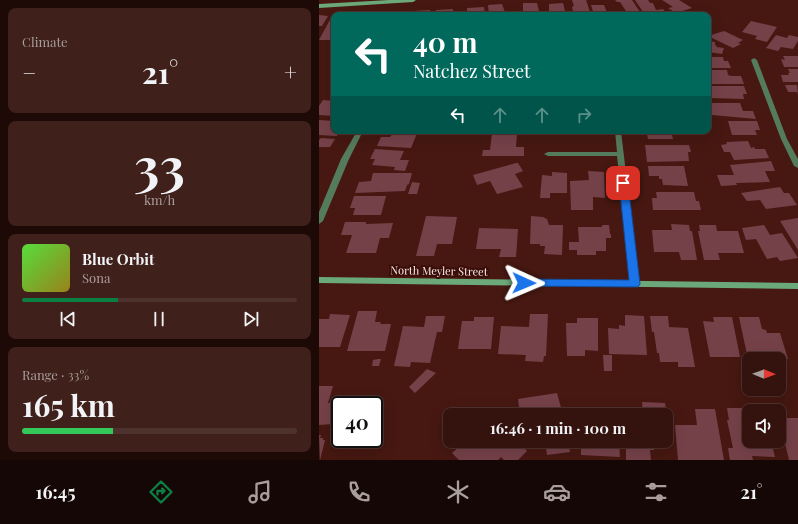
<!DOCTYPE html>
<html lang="en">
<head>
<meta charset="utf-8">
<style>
	:root { --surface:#34120d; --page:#3f201b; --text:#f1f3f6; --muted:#a99e9d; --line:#4e322e; --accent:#0b8043 }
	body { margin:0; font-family:"Playfair Display",serif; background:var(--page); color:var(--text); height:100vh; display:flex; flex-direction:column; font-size:15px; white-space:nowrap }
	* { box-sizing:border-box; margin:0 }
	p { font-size:13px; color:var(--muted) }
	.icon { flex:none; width:22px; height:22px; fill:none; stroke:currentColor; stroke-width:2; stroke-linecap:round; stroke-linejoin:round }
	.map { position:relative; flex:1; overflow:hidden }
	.drawer { display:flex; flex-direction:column; gap:8px; padding:8px; background:#1d0a07; width:319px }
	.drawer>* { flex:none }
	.banner { position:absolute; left:12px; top:12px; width:380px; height:122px; border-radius:8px; box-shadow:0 4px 16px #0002,0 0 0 1px var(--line); background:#00695c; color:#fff; overflow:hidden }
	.needle { width:26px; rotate:91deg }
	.tools { position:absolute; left:423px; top:352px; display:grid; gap:8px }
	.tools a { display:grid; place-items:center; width:44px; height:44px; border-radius:8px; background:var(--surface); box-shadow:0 4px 16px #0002,0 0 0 1px var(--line); font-size:20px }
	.speed { position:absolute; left:12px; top:396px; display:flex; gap:8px; font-size:20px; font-weight:700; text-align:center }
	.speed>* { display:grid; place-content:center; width:52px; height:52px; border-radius:50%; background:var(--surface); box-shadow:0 4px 16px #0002,0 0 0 1px var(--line); line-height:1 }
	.speed .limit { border:2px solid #111; border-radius:6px; background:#fff; color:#111 }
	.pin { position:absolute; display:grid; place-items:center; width:34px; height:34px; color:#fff; margin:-17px; border-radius:8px; box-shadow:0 2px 6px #0006 }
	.me { position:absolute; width:44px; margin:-22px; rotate:91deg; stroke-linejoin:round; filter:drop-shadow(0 0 3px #0008) }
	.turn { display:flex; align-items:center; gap:14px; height:84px; padding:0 16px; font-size:18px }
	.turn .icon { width:52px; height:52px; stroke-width:2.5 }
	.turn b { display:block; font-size:28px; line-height:34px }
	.lanes { display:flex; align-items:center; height:38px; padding:0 16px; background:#0003; justify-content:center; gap:20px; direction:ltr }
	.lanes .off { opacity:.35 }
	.big { font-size:30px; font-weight:700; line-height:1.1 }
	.drawer .tile { flex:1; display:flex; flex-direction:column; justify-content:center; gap:6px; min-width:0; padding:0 14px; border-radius:8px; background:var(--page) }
	.drawer .dial { align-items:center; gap:0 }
	.dial b { font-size:52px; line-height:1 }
	.song { display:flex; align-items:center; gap:12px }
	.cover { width:48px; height:48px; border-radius:6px; background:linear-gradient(135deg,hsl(110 70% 55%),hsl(50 70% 35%)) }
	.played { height:4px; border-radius:2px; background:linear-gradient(90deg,var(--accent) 35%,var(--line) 35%) }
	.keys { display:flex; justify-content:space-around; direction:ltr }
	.heat { display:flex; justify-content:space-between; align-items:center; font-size:22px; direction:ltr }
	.charge { height:6px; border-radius:3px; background:linear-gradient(90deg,#34c759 33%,var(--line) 0) }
	.trip { position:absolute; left:124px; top:408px; width:230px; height:40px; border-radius:8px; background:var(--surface); box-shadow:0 4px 16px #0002,0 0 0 1px var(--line); font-weight:700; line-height:40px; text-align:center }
	.menu { display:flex; height:64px; justify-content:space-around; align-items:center; background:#150705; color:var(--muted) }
	.menu .icon { width:28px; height:28px }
	.menu .current { color:var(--accent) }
	.menu b { font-size:18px; color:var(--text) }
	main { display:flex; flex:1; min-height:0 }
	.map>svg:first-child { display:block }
</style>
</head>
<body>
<main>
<section class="drawer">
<div class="tile"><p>Climate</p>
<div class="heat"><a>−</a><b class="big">21°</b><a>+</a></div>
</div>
<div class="tile dial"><b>33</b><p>km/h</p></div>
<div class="tile">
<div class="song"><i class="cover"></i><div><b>Blue Orbit</b><p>Sona</p></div></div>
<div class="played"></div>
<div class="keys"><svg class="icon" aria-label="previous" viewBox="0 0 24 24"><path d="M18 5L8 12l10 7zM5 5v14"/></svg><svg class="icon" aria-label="pause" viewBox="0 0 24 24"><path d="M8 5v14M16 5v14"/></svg><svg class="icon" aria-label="next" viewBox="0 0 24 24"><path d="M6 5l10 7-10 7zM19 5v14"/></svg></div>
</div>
<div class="tile"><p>Range · 33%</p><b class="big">165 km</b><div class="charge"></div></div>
</section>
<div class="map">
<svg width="479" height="460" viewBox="0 0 479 460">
	<rect width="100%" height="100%" fill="#461811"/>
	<path fill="#754149" d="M 253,0 L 267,0 L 272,15 L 253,15 L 252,12 L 254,11 L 253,7 L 255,6 Z
		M 296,0 L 313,0 L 323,15 L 303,15 L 301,12 L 307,11 L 301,2 L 298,2 Z
		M 316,0 L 329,0 L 331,3 L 334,3 L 337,10 L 344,9 L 348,15 L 326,15 Z
		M 343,0 L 360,0 L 373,8 L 357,13 L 349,8 L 354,7 Z
		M 204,3 L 218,3 L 221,15 L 204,15 Z
		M 244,3 L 247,15 L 228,15 L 227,12 L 230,12 L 230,4 Z
		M 183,4 L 187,15 L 170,15 L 169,5 Z
		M 272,5 L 285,5 L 289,15 L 275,15 Z
		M 165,7 L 166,15 L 152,15 L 152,13 L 148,13 L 148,8 Z
		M 134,9 L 134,14 L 117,15 L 117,10 Z
		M 111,10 L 111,15 L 94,15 L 94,11 Z
		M 0,15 L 9,16 L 3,26 L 0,26 Z
		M 13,16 L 15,16 L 15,40 L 0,40 Z
		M 432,21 L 458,27 L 448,42 L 436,39 L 438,36 L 423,32 Z
		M 405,31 L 424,40 L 419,43 L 422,44 L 414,48 L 389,36 Z
		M 457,35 L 468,38 L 470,35 L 479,37 L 479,41 L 474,49 L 462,47 L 459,51 L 447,48 Z
		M 389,41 L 396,42 L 396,45 L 398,46 L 397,47 L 405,48 L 403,54 L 389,52 Z
		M 464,56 L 479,56 L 479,67 L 465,67 L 462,59 L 466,60 Z
		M 389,57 L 404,57 L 405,61 L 409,61 L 412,68 L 389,68 Z
		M 469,69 L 479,69 L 479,82 L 464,82 L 462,75 L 470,75 L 469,73 L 471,73 Z
		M 389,70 L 408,70 L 409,75 L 412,76 L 422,76 L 425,84 L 392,84 Z
		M 466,85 L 478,85 L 479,95 L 478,92 L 469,92 Z
		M 389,86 L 425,86 L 428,94 L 424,94 L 425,99 L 391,98 Z
		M 4,100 L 15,101 L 15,116 L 0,115 L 0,106 Z
		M 389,103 L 421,103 L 424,111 L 434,111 L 437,119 L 393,115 Z
		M 0,120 L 15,121 L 15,131 L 20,131 L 18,136 L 0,135 Z
		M 409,121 L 438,121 L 441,130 L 436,130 L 438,135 L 413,135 Z
		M 76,131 L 99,131 L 92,148 L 58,146 L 62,137 L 71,137 Z
		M 235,131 L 278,131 L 279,135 L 235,134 Z
		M 324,131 L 352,131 L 354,139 L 329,139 L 328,134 L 324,134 Z
		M 173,133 L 198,134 L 197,147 L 205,147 L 205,156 L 163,156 L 164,150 L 171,150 Z
		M 2,138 L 16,139 L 11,147 L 0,147 L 0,140 Z
		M 429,141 L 432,148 L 435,147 L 436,149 L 446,149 L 450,158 L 415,160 L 411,152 L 405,152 L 402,145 L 408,144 L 407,142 Z
		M 326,145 L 370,145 L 372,152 L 369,152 L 370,161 L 328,162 Z
		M 56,149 L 85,151 L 81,160 L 90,160 L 86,171 L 75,170 L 76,167 L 53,165 L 56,159 L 51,159 Z
		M 452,161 L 456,171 L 446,171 L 451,182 L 417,183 L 418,185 L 402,186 L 398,175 L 415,175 L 411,165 Z
		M 197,163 L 199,163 L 204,171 L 196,174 L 204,187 L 178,194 L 171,181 L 158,185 L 154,175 Z
		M 329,166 L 365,166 L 369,186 L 344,185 L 343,179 L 340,179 L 340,176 L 330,176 Z
		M 269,171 L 285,172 L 286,198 L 274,197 L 274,210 L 252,210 L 251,181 L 270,180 Z
		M 233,172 L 248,173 L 248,193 L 231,193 L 231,198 L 221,198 L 223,175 L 233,176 Z
		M 54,173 L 93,173 L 90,184 L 88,185 L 86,191 L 36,193 L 40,182 L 52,181 Z
		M 93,182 L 101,183 L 98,194 L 89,194 Z
		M 461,187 L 465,193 L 470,193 L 478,205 L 447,209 L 441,200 L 428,201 L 422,193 Z
		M 337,192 L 375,192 L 377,201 L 380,201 L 382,210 L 334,210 L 333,198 L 338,198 Z
		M 35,196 L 67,196 L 62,215 L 34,215 L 36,208 L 31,208 Z
		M 107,216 L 138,217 L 133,244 L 118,244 L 115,256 L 97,256 Z
		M 212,216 L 224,217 L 228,219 L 230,225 L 244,225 L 243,255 L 225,254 L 226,246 L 221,246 L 221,244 L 211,244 Z
		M 479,218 L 479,250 L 461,221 Z
		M 26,222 L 47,222 L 47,224 L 74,223 L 70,238 L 61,238 L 57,253 L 27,253 L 33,235 L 22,235 Z
		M 352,224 L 370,225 L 371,231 L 373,231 L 378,260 L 362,260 L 360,252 L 335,252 L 333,230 L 353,230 Z
		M 283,225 L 290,225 L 291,234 L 292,234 L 292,238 L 287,238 L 287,251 L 277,251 L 277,255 L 258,255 L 258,250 L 250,250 L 250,242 L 260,242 L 259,227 L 283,227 Z
		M 380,225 L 397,225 L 398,231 L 419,231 L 425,253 L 399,253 L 401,260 L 385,260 L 379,231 L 381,231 Z
		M 445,225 L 451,235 L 463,233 L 479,258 L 461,261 L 458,257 L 448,259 L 437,239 L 427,240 L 423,228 Z
		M 160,228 L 199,229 L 197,257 L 180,257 L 182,249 L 157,249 Z
		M 39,311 L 58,311 L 56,322 L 62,322 L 61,324 L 72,324 L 66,351 L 28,351 Z
		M 11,314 L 31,315 L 21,347 L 0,347 L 0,319 L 10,319 Z
		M 211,314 L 229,314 L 227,356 L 225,356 L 224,362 L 206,361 L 207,355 L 179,354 L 182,326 L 210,327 Z
		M 306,315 L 325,316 L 328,355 L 290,354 L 289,328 L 300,329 L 300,325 L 306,326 Z
		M 107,316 L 126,316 L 123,332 L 118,332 L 111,363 L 92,362 L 91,367 L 75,366 L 84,326 L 105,327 Z
		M 331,316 L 349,316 L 350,327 L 369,328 L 376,367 L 359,367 L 359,362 L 341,362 L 340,353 L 338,353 L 335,332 L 333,332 Z
		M 155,317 L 175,317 L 172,349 L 139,349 L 143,321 L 155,321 Z
		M 394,317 L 413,317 L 421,357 L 391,357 L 384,321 L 395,322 Z
		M 420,317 L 440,317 L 443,329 L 447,330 L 448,333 L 461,333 L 469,359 L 429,359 Z
		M 258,318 L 279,318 L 279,351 L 266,350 L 266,356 L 248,356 L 247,323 L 258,323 Z
		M 284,355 L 293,355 L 293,371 L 285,371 Z
		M 59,359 L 62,359 L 60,366 L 53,366 L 54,360 Z
		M 108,369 L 117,373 L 96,393 L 90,387 Z
		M 0,386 L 14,386 L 9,403 L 20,403 L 14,424 L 0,425 Z
		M 238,393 L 244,415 L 201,415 L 199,399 Z
		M 323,402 L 346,403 L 348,415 L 305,415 L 305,413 L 324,413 Z
		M 427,406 L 444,406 L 445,411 L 430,411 L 430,441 L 452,441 L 456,457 L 433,456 L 434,460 L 411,460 L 409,448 L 414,448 L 408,420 L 410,420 L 408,408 L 428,408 Z
		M 376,409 L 396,409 L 405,460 L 359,460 L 356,425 L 378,425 Z
		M 263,411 L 299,413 L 300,415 L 263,415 Z
		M 460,418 L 479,418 L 479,460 L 470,460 Z
		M 347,420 L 351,446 L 335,446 L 335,450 L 331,450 L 332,460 L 307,460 L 307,441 L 347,441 Z
		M 0,435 L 2,435 L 1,438 L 4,438 L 4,440 L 6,440 L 1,460 Z
		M 147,441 L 198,441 L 208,451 L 199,460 L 185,460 L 182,457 L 179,460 L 140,460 L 133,453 Z
		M 226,441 L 249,441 L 251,452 L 228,455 Z
		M 262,441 L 300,441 L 301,457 L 262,455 Z"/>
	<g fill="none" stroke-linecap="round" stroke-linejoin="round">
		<path fill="#557b5d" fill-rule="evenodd" d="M 435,58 L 438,60 L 468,139 L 479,159 L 479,168 L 475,166 L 462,139 L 432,60 Z
			M 38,131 L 44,131 L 30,159 L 4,221 L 0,224 L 0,212 L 22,159 Z
			M 296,131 L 302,131 L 320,284 L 319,286 L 313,286 L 312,284 L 298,156 L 229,156 L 225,154 L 229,152 L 298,152 Z"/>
		<path fill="#6ca97a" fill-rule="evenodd" d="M 70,0 L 97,0 L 94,2 L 0,8 L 0,4 Z
			M 0,277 L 479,283 L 479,289 L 0,283 Z"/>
	</g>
	<path fill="#1a73e8" stroke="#114b97" d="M 304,180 L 309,183 L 321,284 L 319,287 L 202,286 L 200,283 L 202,280 L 205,279 L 310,280 L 300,183 Z"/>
	<g text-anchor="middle" stroke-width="4" stroke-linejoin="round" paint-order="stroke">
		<g font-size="11" fill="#fbeeeb" stroke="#3b0d08">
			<text transform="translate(120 271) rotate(1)" y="4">North Meyler Street</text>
		</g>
	</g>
</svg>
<div class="tools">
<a><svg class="needle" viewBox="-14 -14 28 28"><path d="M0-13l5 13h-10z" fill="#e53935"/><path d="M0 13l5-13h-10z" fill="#a99e9d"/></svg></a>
<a><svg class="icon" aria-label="sound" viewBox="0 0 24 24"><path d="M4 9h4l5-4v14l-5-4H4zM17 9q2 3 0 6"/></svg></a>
</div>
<div class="speed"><div class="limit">40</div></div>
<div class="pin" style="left:304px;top:183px;background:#d93025"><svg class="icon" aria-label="arrive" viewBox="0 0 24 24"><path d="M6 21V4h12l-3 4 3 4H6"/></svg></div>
<svg class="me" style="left:205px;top:283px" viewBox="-20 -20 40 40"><path d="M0-17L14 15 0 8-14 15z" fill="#1a73e8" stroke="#fff" stroke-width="4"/></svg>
<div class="trip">16:46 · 1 min · 100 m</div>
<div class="banner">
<div class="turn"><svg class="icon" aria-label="left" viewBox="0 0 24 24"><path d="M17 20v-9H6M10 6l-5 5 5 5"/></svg><div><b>40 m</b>Natchez Street</div></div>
<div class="lanes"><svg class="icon" aria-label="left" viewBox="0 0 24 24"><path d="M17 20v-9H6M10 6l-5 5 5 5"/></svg><svg class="icon off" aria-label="ahead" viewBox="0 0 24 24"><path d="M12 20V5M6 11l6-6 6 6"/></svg><svg class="icon off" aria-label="ahead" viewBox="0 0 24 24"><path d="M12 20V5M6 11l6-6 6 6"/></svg><svg class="icon off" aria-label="right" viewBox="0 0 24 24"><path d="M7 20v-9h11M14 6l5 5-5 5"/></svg></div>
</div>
</div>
</main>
<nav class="menu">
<b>16:45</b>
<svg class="icon current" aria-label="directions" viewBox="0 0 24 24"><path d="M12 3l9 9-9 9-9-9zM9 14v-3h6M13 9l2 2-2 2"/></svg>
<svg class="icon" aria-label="music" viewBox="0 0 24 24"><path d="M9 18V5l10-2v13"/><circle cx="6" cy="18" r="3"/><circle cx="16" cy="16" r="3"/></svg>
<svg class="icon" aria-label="phone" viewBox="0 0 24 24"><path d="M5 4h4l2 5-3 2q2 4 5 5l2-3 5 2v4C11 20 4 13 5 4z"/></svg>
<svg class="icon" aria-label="climate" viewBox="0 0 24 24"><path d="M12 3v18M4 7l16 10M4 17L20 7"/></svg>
<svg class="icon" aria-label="car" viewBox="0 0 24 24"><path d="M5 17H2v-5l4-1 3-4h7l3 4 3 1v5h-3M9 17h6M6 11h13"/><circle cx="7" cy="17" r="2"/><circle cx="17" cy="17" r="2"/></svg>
<svg class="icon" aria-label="filters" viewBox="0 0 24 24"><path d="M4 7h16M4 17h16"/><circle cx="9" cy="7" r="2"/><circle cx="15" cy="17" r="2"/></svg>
<b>21°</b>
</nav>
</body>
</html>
